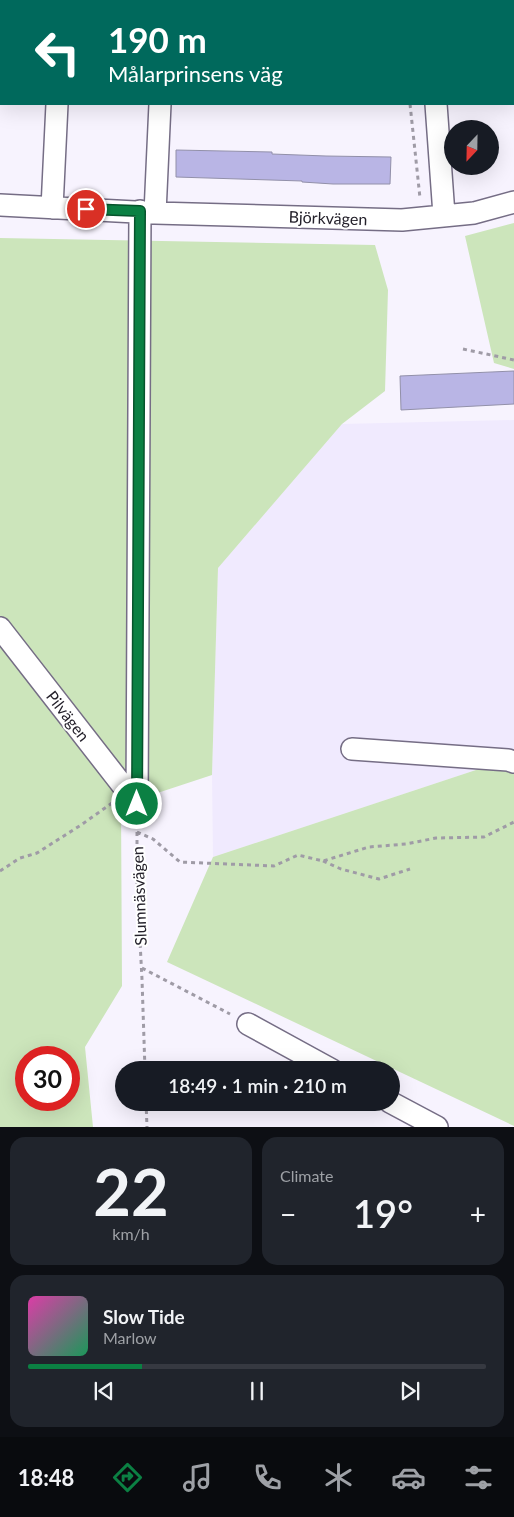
<!DOCTYPE html>
<html lang="en">
<head>
<meta charset="utf-8">
<style>
	:root { --surface:#171b24; --page:#20242c; --text:#f1f3f6; --muted:#9ea1a6; --line:#363941; --accent:#0b8043 }
	body { margin:0; font-family:Lato,sans-serif; background:var(--page); color:var(--text); height:100vh; display:flex; flex-direction:column; font-size:19px; white-space:nowrap }
	* { box-sizing:border-box; margin:0 }
	p { font-size:16px; color:var(--muted) }
	.icon { flex:none; width:28px; height:28px; fill:none; stroke:currentColor; stroke-width:2; stroke-linecap:round; stroke-linejoin:round }
	.map { position:relative; height:1127px; overflow:hidden }
	.sheet { display:flex; flex-direction:column; gap:10px; padding:10px; background:#0d0f14; flex:1 }
	.sheet>* { flex:none }
	.hud { position:absolute; left:0px; top:0px; width:515px; height:105px; box-shadow:0 5px 20px #0002; background:#00695c; color:#fff; overflow:hidden }
	.needle { width:32px; rotate:202deg }
	.tools { position:absolute; left:444px; top:120px; display:grid; gap:10px }
	.tools a { display:grid; place-items:center; width:55px; height:55px; border-radius:50%; background:var(--surface); box-shadow:0 5px 20px #0002; font-size:25px }
	.speed { position:absolute; left:15px; top:1046px; display:flex; gap:10px; font-size:25px; font-weight:700; text-align:center }
	.speed>* { display:grid; place-content:center; width:65px; height:65px; border-radius:50%; background:var(--surface); box-shadow:0 5px 20px #0002; line-height:1 }
	.speed .limit { border:8px solid #d22; background:#fff; color:#111 }
	.pin { position:absolute; display:grid; place-items:center; width:42px; height:42px; color:#fff; margin:-21px; border:2px solid #fff; border-radius:50%; box-shadow:0 1px 5px #0007 }
	.me { position:absolute; width:55px; margin:-28px; rotate:0deg; stroke-linejoin:round; filter:drop-shadow(0 0 4px #0008) }
	.turn { display:flex; align-items:center; gap:18px; height:105px; padding:0 25px; font-size:22px }
	.turn .icon { width:65px; height:65px; stroke-width:2.5 }
	.turn b { display:block; font-size:35px; line-height:42px }
	.big { font-size:38px; font-weight:600; line-height:1.1 }
	.sheet .widget { flex:1; display:flex; flex-direction:column; justify-content:center; gap:8px; min-width:0; padding:0 18px; border-radius:15px; background:var(--page) }
	.sheet .dial { align-items:center; gap:0 }
	.dial b { font-size:65px; line-height:1 }
	.song { display:flex; align-items:center; gap:15px }
	.cover { width:60px; height:60px; border-radius:8px; background:linear-gradient(135deg,hsl(320 70% 55%),hsl(150 70% 35%)) }
	.played { height:5px; border-radius:2px; background:linear-gradient(90deg,var(--accent) 25%,var(--line) 25%) }
	.keys { display:flex; justify-content:space-around; direction:ltr }
	.heat { display:flex; justify-content:space-between; align-items:center; font-size:28px; direction:ltr }
	.sheet .tiles { flex:1; display:grid; gap:10px; grid-template-columns:1fr 1fr }
	.widget:last-child { grid-column:span 2 }
	.trip { position:absolute; left:115px; top:1061px; width:285px; height:50px; border-radius:25px; background:var(--surface); box-shadow:0 5px 20px #0002; font-weight:600; line-height:50px; text-align:center }
	.tabs { display:flex; height:80px; justify-content:space-around; align-items:center; background:#090b0e; color:var(--muted) }
	.tabs .icon { width:35px; height:35px }
	.tabs .on { color:var(--accent) }
	.tabs b { font-size:22px; color:var(--text) }
	.map>svg:first-child { display:block }
</style>
</head>
<body>
<div class="map">
<svg width="514" height="1127" viewBox="0 0 514 1127">
	<rect width="100%" height="100%" fill="#f7f3fe"/>
	<path fill="#f0eafe" d="M 514,420 L 514,774 L 491,765 L 213,857 L 212,775 L 218,568 L 342,424 Z"/>
	<path fill="#cce5bb" fill-rule="evenodd" d="M 514,223 L 514,369 L 494,363 L 465,236 Z
		M 0,238 L 375,245 L 388,290 L 385,391 L 342,424 L 218,568 L 212,775 L 121,805 L 122,986 L 85,1047 L 93,1127 L 0,1127 ZM 26,1058 L 69,1058 L 69,1100 L 26,1100 Z
		M 491,765 L 514,774 L 514,1126 L 167,962 L 213,857 Z"/>
	<path fill="#b9b5e5" stroke="#9290a9" d="M 176,150 L 272,152 L 272,154 L 326,156 L 391,157 L 390,184 L 333,184 L 302,182 L 302,181 L 176,177 Z
		M 514,371 L 514,404 L 401,410 L 400,376 Z"/>
	<g fill="none" stroke-linecap="round" stroke-linejoin="round">
		<g stroke="#756d85" stroke-width="24">
			<path id="minor" d="M 52,0 L 52,1
				M 425,0 L 425,1
				M 164,1 L 164,0
				M 436,104 L 444,215
				M 0,205 L 155,213 L 402,220 L 474,213 L 514,202
				M 52,208 L 57,104
				M 155,213 L 160,104
				M 0,628 L 137,804
				M 352,749 L 508,760 L 514,762
				M 137,804 L 140,211
				M 248,1024 L 332,1070
				M 390,1102 L 437,1127"/>
		</g>
		<path stroke="#9f9ba6" stroke-width="3" stroke-dasharray="4 4" stroke-linecap="butt" d="M 410,104 L 420,198
			M 463,349 L 514,360
			M 137,824 L 137,885 L 142,979 L 145,1070
			M 137,832 L 153,839 L 180,862 L 274,866 L 298,855 L 323,861 L 369,847 L 406,844 L 436,838 L 484,837 L 514,822
			M 323,861 L 341,869 L 379,879 L 410,869
			M 0,871 L 20,858 L 37,853 L 81,825 L 112,803
			M 142,968 L 230,1014
			M 146,1102 L 147,1127"/>
		<use href="#minor" stroke="#fff" stroke-width="21"/>
	</g>
	<g fill="none" stroke-linecap="round" stroke-linejoin="round">
		<g stroke="#07532c" stroke-width="12">
			<path id="route" d="M 86,209 L 140,211 L 137,804"/>
		</g>
		<use href="#route" stroke="#0b8043" stroke-width="9"/>
	</g>
	<g text-anchor="middle" stroke-width="4" stroke-linejoin="round" paint-order="stroke">
		<g font-size="16" fill="#24212b" stroke="#fff">
			<text transform="translate(328 218) rotate(2)" y="6">Björkvägen</text>
			<text transform="translate(68 716) rotate(52)" y="6">Pilvägen</text>
			<text transform="translate(139 896) rotate(-92)" y="6">Slumnäsvägen</text>
		</g>
	</g>
</svg>
<div class="tools">
<a><svg class="needle" viewBox="-14 -14 28 28"><path d="M0-13l5 13h-10z" fill="#e53935"/><path d="M0 13l5-13h-10z" fill="#9ea1a6"/></svg></a>
</div>
<div class="speed"><div class="limit">30</div></div>
<div class="pin" style="left:86px;top:209px;background:#d93025"><svg class="icon" aria-label="arrive" viewBox="0 0 24 24"><path d="M6 21V4h12l-3 4 3 4H6"/></svg></div>
<svg class="me" style="left:137px;top:804px" viewBox="-20 -20 40 40"><circle r="17" fill="#0b8043" stroke="#fff" stroke-width="3"/><path d="M0-11L8 9 0 5-8 9z" fill="#fff"/></svg>
<div class="trip">18:49 · 1 min · 210 m</div>
<div class="hud">
<div class="turn"><svg class="icon" aria-label="left" viewBox="0 0 24 24"><path d="M17 20v-9H6M10 6l-5 5 5 5"/></svg><div><b>190 m</b>Målarprinsens väg</div></div>
</div>
</div>
<section class="sheet">
<div class="tiles">
<div class="widget dial"><b>22</b><p>km/h</p></div>
<div class="widget"><p>Climate</p>
<div class="heat"><a>−</a><b class="big">19°</b><a>+</a></div>
</div>
<div class="widget">
<div class="song"><i class="cover"></i><div><b>Slow Tide</b><p>Marlow</p></div></div>
<div class="played"></div>
<div class="keys"><svg class="icon" aria-label="previous" viewBox="0 0 24 24"><path d="M18 5L8 12l10 7zM5 5v14"/></svg><svg class="icon" aria-label="pause" viewBox="0 0 24 24"><path d="M8 5v14M16 5v14"/></svg><svg class="icon" aria-label="next" viewBox="0 0 24 24"><path d="M6 5l10 7-10 7zM19 5v14"/></svg></div>
</div>
</div>
</section>
<nav class="tabs">
<b>18:48</b>
<svg class="icon on" aria-label="directions" viewBox="0 0 24 24"><path d="M12 3l9 9-9 9-9-9zM9 14v-3h6M13 9l2 2-2 2"/></svg>
<svg class="icon" aria-label="music" viewBox="0 0 24 24"><path d="M9 18V5l10-2v13"/><circle cx="6" cy="18" r="3"/><circle cx="16" cy="16" r="3"/></svg>
<svg class="icon" aria-label="phone" viewBox="0 0 24 24"><path d="M5 4h4l2 5-3 2q2 4 5 5l2-3 5 2v4C11 20 4 13 5 4z"/></svg>
<svg class="icon" aria-label="climate" viewBox="0 0 24 24"><path d="M12 3v18M4 7l16 10M4 17L20 7"/></svg>
<svg class="icon" aria-label="car" viewBox="0 0 24 24"><path d="M5 17H2v-5l4-1 3-4h7l3 4 3 1v5h-3M9 17h6M6 11h13"/><circle cx="7" cy="17" r="2"/><circle cx="17" cy="17" r="2"/></svg>
<svg class="icon" aria-label="filters" viewBox="0 0 24 24"><path d="M4 7h16M4 17h16"/><circle cx="9" cy="7" r="2"/><circle cx="15" cy="17" r="2"/></svg>
</nav>
</body>
</html>
